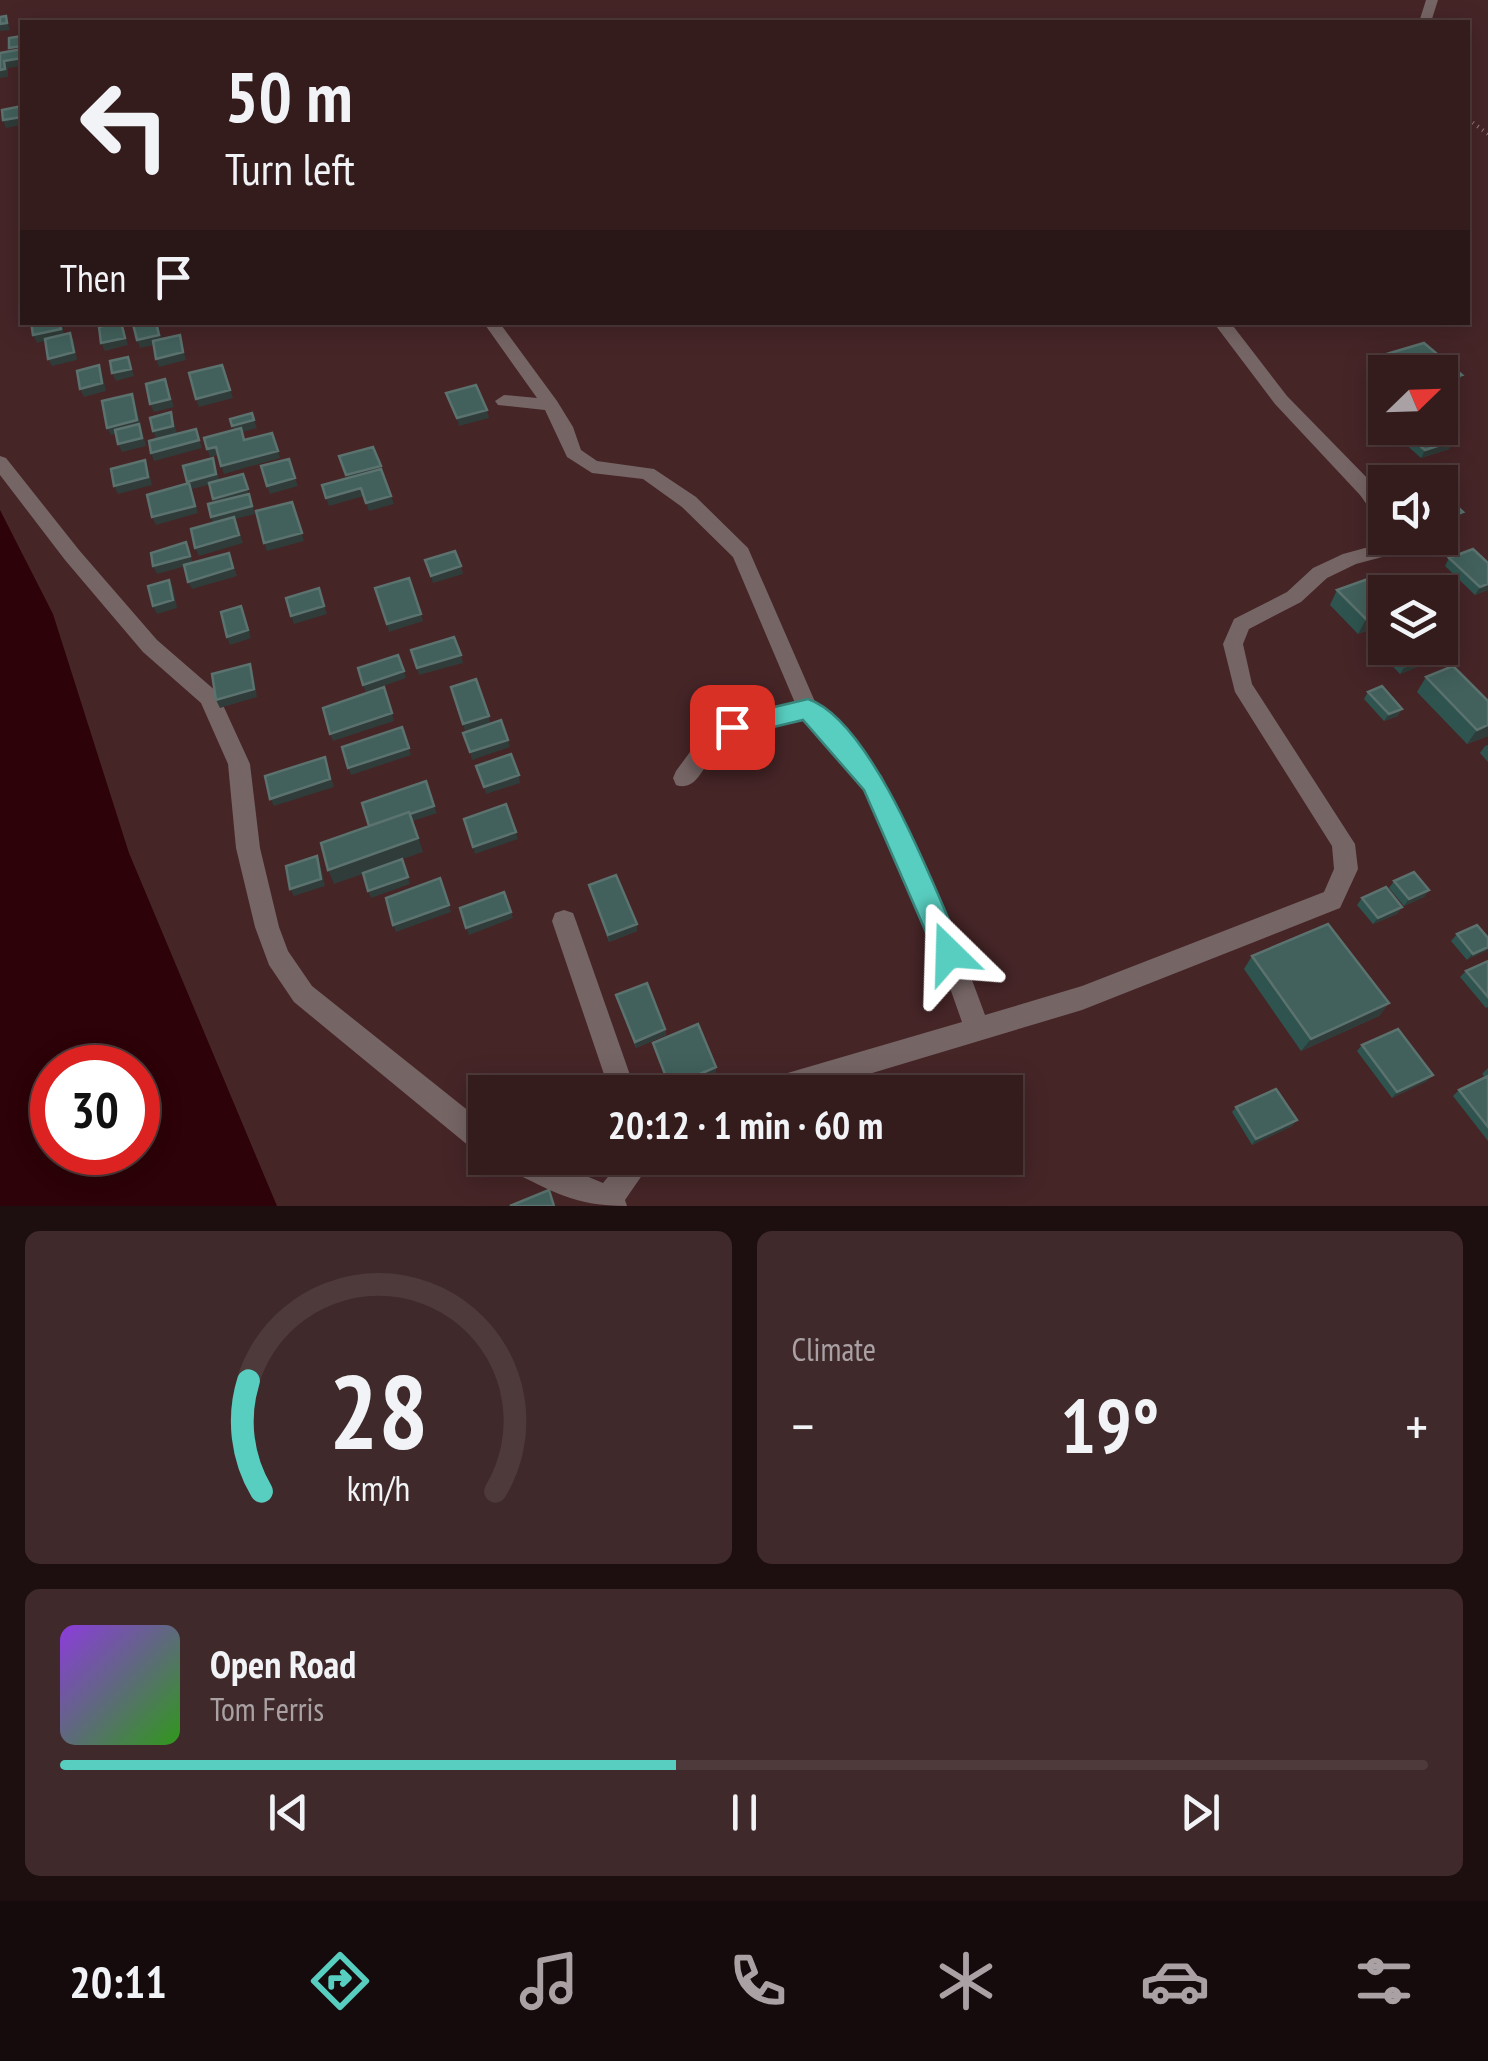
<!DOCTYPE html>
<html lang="en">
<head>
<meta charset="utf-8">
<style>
	:root { --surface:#341c1d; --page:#3f292a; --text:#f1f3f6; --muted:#a9a1a4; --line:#4e3a3b; --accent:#58cec0 }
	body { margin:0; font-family:"PT Sans Narrow",sans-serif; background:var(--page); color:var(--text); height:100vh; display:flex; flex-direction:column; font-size:38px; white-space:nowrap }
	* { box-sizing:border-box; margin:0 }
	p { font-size:32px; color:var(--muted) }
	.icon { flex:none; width:55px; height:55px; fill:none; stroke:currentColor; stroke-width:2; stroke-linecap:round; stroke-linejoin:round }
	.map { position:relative; height:1206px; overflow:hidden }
	.details { display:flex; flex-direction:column; gap:25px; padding:25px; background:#1d0f10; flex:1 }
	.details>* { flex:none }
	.top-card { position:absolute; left:20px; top:20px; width:1450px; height:305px; border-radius:0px; box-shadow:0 5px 25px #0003,0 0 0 2px var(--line); background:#341c1d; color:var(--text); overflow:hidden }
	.needle { width:65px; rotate:67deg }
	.controls { position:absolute; left:1368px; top:355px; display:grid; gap:20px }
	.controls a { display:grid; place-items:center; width:90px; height:90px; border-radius:0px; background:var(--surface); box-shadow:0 5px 25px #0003,0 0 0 2px var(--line); font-size:50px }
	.speed { position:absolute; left:30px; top:1045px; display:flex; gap:20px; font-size:50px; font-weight:700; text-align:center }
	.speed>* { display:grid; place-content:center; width:130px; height:130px; border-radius:50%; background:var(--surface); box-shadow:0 5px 25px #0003,0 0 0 2px var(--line); line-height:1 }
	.speed .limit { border:15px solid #d22; background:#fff; color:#111 }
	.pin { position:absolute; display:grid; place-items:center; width:85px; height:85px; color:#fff; margin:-42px; border-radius:20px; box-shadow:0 5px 15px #0006 }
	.me { position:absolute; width:110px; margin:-55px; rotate:338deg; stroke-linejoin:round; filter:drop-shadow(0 0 8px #0008) }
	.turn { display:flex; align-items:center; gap:35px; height:210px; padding:0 40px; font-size:45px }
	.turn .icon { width:130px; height:130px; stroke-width:2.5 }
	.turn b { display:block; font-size:70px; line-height:85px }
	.then { display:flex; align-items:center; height:95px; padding:0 40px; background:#0003; gap:20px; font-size:38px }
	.big { font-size:75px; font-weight:600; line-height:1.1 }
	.details .tile { flex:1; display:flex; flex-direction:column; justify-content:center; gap:15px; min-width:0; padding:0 35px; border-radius:15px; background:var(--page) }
	.details .dial { align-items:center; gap:0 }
	.dial svg { height:260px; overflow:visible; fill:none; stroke:var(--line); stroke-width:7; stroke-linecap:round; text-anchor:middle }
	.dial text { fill:var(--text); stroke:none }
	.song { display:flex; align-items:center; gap:30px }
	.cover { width:120px; height:120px; border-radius:15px; background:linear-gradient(135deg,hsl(270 70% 55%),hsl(110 70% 35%)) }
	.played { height:10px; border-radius:5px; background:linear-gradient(90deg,var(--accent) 45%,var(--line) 45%) }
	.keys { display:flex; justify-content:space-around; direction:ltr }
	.heat { display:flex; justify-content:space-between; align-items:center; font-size:55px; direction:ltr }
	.details .tiles { flex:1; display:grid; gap:25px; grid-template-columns:1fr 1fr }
	.tile:last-child { grid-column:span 2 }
	.trip { position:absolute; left:468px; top:1075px; width:555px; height:100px; border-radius:0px; background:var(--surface); box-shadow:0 5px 25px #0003,0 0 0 2px var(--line); font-weight:600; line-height:100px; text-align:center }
	.dock { display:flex; height:160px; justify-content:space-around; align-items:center; background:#150b0c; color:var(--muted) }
	.dock .icon { width:70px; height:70px }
	.dock .on { color:var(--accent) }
	.dock b { font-size:45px; color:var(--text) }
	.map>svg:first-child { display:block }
</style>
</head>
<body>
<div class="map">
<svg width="1488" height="1206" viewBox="0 0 1488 1206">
	<rect width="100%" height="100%" fill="#462527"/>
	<path fill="#2d0208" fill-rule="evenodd" d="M 0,510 L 53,614 L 129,853 L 277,1206 L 0,1206 ZM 52,1068 L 138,1068 L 138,1152 L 52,1152 Z"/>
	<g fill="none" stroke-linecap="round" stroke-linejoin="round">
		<path stroke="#967b7c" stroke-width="4" stroke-dasharray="1 5" stroke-linecap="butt" d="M 1468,119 L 1488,134"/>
		<path fill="#766565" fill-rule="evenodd" d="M 1426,0 L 1438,0 L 1431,22 L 1419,22 Z
			M 483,322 L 499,322 L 557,401 L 573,427 L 581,450 L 597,461 L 654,469 L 696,497 L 748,548 L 816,704 L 845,731 L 882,776 L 952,926 L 985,1015 L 1082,986 L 1324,892 L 1334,869 L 1332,846 L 1235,692 L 1223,644 L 1234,619 L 1287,592 L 1313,568 L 1343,554 L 1387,542 L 1389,538 L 1407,538 L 1401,552 L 1356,564 L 1327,578 L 1301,602 L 1249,629 L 1243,644 L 1252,684 L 1355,844 L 1358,869 L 1340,908 L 1082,1010 L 809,1092 L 754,1092 L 758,1083 L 767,1079 L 962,1022 L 928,926 L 866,789 L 829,743 L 804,719 C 779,725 740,727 720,745 C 706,758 699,793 676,785 L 673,778 L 676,771 L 704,733 L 724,721 L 795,703 L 733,557 L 682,507 L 643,479 L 592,473 L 567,457 L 545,410 L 498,405 L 495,401 L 504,395 L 537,398 Z
			M 1213,322 L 1230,322 L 1287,396 L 1374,485 L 1385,501 L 1385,522 L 1378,520 L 1360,495 L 1275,404 Z
			M 0,456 L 6,458 L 79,550 L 157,640 L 217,692 L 250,764 L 260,848 L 279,927 L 288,951 L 312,986 L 485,1124 L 485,1155 L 475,1151 L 294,1002 L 269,965 L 255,927 L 236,848 L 228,764 L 201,703 L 143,652 L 65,560 L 0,475 Z
			M 564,910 L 573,913 L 576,921 L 636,1092 L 610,1092 L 552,921 L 555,913 Z
			M 501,1158 L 543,1158 L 603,1183 L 623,1158 L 654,1158 L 625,1200 L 627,1206 C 573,1206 552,1191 505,1168 Z"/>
	</g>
	<path fill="#2f544f" d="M 1424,343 L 1462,375 L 1454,390 L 1440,395 L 1440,372 L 1385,372 L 1385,378 L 1376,371 L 1383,355 Z
		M 1387,428 L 1438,428 L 1449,449 L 1421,458 Z
		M 1449,558 L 1488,590 L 1475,595 L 1445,566 Z
		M 1337,590 L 1385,592 L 1385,624 L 1358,634 L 1330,605 Z
		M 1385,627 L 1385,648 L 1417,648 L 1422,665 L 1400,674 L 1367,640 L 1372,632 Z
		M 1426,677 L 1488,736 L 1467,744 L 1417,692 Z
		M 1368,692 L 1398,716 L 1384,721 L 1364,699 Z
		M 1488,745 L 1488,762 L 1480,753 L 1485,746 Z
		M 1394,881 L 1429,890 L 1424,897 L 1404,906 L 1389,888 Z
		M 589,885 L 637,931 L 609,942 Z
		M 1362,898 L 1402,907 L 1397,914 L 1373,924 L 1357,905 Z
		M 1457,934 L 1488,938 L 1467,960 L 1451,941 Z
		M 1252,956 L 1389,1003 L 1379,1016 L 1301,1051 L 1244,969 Z
		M 1488,961 L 1488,1007 L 1486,1008 L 1460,977 L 1466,971 Z
		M 616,995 L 665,1029 L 666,1035 L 636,1048 Z
		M 653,1043 L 716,1073 L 671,1092 L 654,1049 Z
		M 1362,1045 L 1427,1081 L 1392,1098 L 1357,1051 Z
		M 1488,1068 L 1488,1141 L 1453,1096 L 1459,1090 L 1485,1077 L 1482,1074 Z
		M 1236,1107 L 1297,1120 L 1292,1126 L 1252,1145 L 1232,1112 Z"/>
	<path fill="#303c39" d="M 6,16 L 10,30 L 0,31 L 0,24 Z
		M 22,58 L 22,66 L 8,68 L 8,77 L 0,78 L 0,70 L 4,61 Z
		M 22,117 L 22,125 L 6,128 L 3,120 Z
		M 59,322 L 62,322 L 64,336 L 37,343 L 33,335 Z
		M 122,322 L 128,345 L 105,351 L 101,343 Z
		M 157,322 L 163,343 L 140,348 L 137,340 Z
		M 70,333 L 74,341 L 77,360 L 52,366 L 48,359 Z
		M 180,335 L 186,360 L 159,367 L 156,359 Z
		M 128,357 L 134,376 L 116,381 L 112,373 Z
		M 99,365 L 102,373 L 106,391 L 84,397 L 80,389 Z
		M 222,365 L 233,398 L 199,407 L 196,399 Z
		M 1462,375 L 1454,390 L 1440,395 L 1440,382 Z
		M 165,379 L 174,407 L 154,412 L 150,404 Z
		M 132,394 L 135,402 L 146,446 L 122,452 L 118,444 L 140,428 L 111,435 L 107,428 Z
		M 487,410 L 489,418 L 459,426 L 457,418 Z
		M 171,412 L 177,433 L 156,439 L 153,431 Z
		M 254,420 L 257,428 L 235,434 L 232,426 Z
		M 196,429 L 202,448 L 154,461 L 151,453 Z
		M 1453,441 L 1449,449 L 1421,458 L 1425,450 Z
		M 216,447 L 219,455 L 210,457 L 207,449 Z
		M 278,451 L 280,458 L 224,474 L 221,466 Z
		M 213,458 L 220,482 L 192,489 L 198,513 L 156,525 L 152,517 L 190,490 L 187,482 Z
		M 145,460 L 148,468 L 152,485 L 118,494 L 114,486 Z
		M 381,466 L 383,474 L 348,483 L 346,475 Z
		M 243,474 L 255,514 L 235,519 L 243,543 L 199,556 L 195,548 L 214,525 L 211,517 L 217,507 L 213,499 Z
		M 295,478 L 298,486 L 270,494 L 267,486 Z
		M 361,488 L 364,496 L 329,506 L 326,498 Z
		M 391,496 L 394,504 L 369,511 L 366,503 Z
		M 292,502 L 304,541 L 267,551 L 264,543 Z
		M 1463,512 L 1458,519 L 1440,526 L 1440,520 Z
		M 186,542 L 193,564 L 157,574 L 153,566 Z
		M 229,553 L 237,576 L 192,589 L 188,582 Z
		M 461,566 L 463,574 L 433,583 L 431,576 Z
		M 169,580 L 173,587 L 177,608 L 157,614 L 153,606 Z
		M 1488,584 L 1488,590 L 1475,595 L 1480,587 Z
		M 319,588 L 327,614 L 294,624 L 291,616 Z
		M 241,606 L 251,638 L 230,645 L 227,637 Z
		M 1385,612 L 1385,624 L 1358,634 L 1366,619 Z
		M 421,614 L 423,621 L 389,632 L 387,624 Z
		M 461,655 L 463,663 L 419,675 L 417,668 Z
		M 1427,658 L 1422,665 L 1400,674 L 1405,666 Z
		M 250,664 L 253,672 L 257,697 L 220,708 L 216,700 Z
		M 404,671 L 406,678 L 366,692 L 363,685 Z
		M 1402,709 L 1398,716 L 1384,721 L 1389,714 Z
		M 392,713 L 394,721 L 333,741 L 330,734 Z
		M 489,716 L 490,723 L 465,731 L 463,724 Z
		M 1488,725 L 1488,736 L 1467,744 L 1477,730 Z
		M 508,740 L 510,747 L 472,760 L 470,752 Z
		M 409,748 L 411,755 L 351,775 L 348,768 Z
		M 325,757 L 334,787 L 274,806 L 270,799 Z
		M 519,775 L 520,783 L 486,794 L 484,787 Z
		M 434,806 L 437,813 L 413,821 L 423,852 L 403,859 L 410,884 L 371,898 L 368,891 L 403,860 L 334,884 L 328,870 L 370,828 Z
		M 516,832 L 518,839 L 475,854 L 473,847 Z
		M 317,856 L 320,863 L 325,886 L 294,896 L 290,889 Z
		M 440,878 L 451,912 L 396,932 L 393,925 Z
		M 1429,890 L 1424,897 L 1404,906 L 1409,899 Z
		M 1402,907 L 1397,914 L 1373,924 L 1378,918 Z
		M 511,912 L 513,918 L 469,935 L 466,928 Z
		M 637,924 L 637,931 L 609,942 L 608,935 Z
		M 1488,947 L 1488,950 L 1467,960 L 1473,954 Z
		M 1389,1003 L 1379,1016 L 1301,1051 L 1311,1039 Z
		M 665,1029 L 666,1035 L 636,1048 L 635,1042 Z
		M 716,1067 L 716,1073 L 671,1092 L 670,1087 Z
		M 1433,1075 L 1427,1081 L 1392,1098 L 1397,1092 Z
		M 1297,1120 L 1292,1126 L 1252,1145 L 1256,1139 Z"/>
	<path fill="#42615c" stroke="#5b726e" stroke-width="2.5" d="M 6,16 L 7,23 L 0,24 L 0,17 Z
		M 22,36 L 22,46 L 9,48 L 9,38 Z
		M 22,49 L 22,58 L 4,61 L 5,69 L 0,70 L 0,53 Z
		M 22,106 L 22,117 L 3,120 L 2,110 Z
		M 31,322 L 59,322 L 61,329 L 33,335 Z
		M 118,322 L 121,322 L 125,338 L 101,343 L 99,327 Z
		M 139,322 L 156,322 L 159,335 L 137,340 L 133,324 Z
		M 70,333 L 74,352 L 48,359 L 45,339 Z
		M 180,335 L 183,352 L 156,359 L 153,341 Z
		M 1424,343 L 1462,375 L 1440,382 L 1440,372 L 1404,372 L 1383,355 Z
		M 128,357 L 131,369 L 112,373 L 110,361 Z
		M 99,365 L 102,383 L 80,389 L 77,371 Z
		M 222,365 L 230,390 L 196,399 L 189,373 Z
		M 165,379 L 170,399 L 150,404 L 146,384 Z
		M 476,385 L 487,410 L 457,418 L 446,393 Z
		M 132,394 L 137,420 L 107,428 L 102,401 Z
		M 171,412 L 173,426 L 153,431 L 150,418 Z
		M 252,413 L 254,420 L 232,426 L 230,419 Z
		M 139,424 L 142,438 L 118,444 L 115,430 Z
		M 241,428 L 244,440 L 272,433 L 278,451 L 221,466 L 216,447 L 207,449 L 204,438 Z
		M 1399,428 L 1438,428 L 1453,441 L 1425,450 Z
		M 196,429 L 199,440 L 151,453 L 149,441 Z
		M 373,447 L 381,466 L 346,475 L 339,456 Z
		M 213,458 L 216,474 L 187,482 L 183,466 Z
		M 289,459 L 295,478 L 267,486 L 261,466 Z
		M 145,460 L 148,477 L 114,486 L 111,469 Z
		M 381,469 L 391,496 L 366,503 L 361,488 L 326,498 L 322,485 Z
		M 243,474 L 248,489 L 213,499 L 209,483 Z
		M 1426,478 L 1431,482 L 1414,482 Z
		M 189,483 L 195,506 L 152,517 L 147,495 Z
		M 1440,491 L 1463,512 L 1440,520 Z
		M 249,494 L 252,506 L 211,517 L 208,504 Z
		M 292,502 L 302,533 L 264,543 L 256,511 Z
		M 234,517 L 239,535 L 195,548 L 191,529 Z
		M 186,542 L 190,556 L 153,566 L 151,553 Z
		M 1473,549 L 1488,563 L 1488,584 L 1480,587 L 1449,558 Z
		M 455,551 L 461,566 L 431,576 L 425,560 Z
		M 229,553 L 233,568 L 188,582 L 184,565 Z
		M 1379,575 L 1397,592 L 1385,592 L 1385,612 L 1366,619 L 1337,590 Z
		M 409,578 L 421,614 L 387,624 L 375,588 Z
		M 169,580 L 173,600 L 153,606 L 148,586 Z
		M 319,588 L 324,606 L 291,616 L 286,598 Z
		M 241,606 L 248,630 L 227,637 L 221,612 Z
		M 1385,627 L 1385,646 L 1372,632 Z
		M 454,637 L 461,655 L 417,668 L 411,650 Z
		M 1386,648 L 1417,648 L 1427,658 L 1405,666 Z
		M 398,655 L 404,671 L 363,685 L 358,668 Z
		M 250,664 L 254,689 L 216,700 L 212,674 Z
		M 1453,666 L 1488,701 L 1488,725 L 1477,730 L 1426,677 Z
		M 476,679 L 489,716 L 463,724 L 451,687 Z
		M 1382,686 L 1402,709 L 1389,714 L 1368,692 Z
		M 384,687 L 392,713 L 330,734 L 323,708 Z
		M 501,720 L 508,740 L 470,752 L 463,733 Z
		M 402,727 L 409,748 L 348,768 L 342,747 Z
		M 511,754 L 519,775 L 484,787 L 476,766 Z
		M 325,757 L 330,779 L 270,799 L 265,776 Z
		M 426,781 L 434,806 L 410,814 L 409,812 L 369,826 L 362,803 Z
		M 506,804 L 516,832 L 473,847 L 464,819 Z
		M 409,812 L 418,838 L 328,870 L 321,843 Z
		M 317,856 L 321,879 L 290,889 L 286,866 Z
		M 402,859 L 408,877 L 368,891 L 363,873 Z
		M 1414,872 L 1429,890 L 1409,899 L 1394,881 Z
		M 616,875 L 637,924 L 608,935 L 589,885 Z
		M 440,878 L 449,905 L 393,925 L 386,898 Z
		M 1386,887 L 1402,907 L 1378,918 L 1362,898 Z
		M 504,892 L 511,912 L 466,928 L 460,908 Z
		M 1328,924 L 1389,1003 L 1311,1039 L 1252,956 Z
		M 1477,925 L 1488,938 L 1488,947 L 1473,954 L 1457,934 Z
		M 1488,961 L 1488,997 L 1466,971 Z
		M 647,983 L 665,1029 L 635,1042 L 616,995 Z
		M 698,1024 L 716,1067 L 670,1087 L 653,1043 Z
		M 1398,1029 L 1433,1075 L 1397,1092 L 1362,1045 Z
		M 1488,1076 L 1488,1127 L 1459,1090 Z
		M 1276,1089 L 1297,1120 L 1256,1139 L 1236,1107 Z
		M 549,1190 L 554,1206 L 510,1206 Z"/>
	<path fill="#58cec0" stroke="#39867d" stroke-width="2.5" d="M 808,699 C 873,721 936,892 963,953 L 959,962 L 949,966 L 939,962 L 864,790 L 803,720 L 732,737 L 723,734 L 719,727 L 723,720 L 732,717 Z"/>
</svg>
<div class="controls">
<a><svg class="needle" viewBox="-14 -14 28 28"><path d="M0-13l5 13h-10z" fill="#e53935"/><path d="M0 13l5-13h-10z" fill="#a9a1a4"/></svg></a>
<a><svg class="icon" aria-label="sound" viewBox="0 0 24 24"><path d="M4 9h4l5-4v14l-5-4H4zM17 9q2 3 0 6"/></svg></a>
<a><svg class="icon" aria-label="layers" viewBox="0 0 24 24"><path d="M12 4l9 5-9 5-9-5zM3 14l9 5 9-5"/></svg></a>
</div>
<div class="speed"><div class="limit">30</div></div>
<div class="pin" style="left:732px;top:727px;background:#d93025"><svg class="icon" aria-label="arrive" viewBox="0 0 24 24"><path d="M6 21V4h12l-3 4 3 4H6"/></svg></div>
<svg class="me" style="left:949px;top:953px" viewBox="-20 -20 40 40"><path d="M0-17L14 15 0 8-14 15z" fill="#58cec0" stroke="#fff" stroke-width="4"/></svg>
<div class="trip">20:12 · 1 min · 60 m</div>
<div class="top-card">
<div class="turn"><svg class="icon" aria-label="left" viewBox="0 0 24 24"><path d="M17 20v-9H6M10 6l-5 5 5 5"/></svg><div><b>50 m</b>Turn left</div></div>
<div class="then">Then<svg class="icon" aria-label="arrive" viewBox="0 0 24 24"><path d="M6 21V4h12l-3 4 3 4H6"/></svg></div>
</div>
</div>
<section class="details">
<div class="tiles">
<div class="tile dial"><svg viewBox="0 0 100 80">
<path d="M14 69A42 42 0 1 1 86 69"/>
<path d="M14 69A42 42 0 0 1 10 35" stroke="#58cec0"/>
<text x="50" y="56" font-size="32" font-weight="700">28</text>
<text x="50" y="72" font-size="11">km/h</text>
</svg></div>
<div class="tile"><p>Climate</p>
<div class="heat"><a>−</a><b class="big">19°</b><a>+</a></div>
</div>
<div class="tile">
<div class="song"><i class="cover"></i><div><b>Open Road</b><p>Tom Ferris</p></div></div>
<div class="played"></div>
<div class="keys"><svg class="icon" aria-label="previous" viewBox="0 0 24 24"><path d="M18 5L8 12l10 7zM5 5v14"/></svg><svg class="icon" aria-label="pause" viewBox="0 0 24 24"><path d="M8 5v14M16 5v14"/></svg><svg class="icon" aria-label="next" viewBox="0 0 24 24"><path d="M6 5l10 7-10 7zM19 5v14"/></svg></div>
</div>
</div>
</section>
<nav class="dock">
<b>20:11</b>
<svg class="icon on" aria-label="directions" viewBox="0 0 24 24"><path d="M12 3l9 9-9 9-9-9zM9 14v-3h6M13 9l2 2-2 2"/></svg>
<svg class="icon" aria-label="music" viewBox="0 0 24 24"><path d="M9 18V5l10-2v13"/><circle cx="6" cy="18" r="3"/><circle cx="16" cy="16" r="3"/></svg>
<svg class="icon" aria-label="phone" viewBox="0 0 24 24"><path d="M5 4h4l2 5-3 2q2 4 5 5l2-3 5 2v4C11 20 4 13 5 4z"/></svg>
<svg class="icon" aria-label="climate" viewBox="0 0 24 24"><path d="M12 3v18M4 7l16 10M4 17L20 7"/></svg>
<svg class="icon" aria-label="car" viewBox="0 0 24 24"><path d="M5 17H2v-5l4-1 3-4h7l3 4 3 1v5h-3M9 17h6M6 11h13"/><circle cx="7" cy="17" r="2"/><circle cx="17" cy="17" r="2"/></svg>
<svg class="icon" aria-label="filters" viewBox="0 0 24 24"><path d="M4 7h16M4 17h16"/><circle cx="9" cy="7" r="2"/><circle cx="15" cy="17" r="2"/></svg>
</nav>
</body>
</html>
